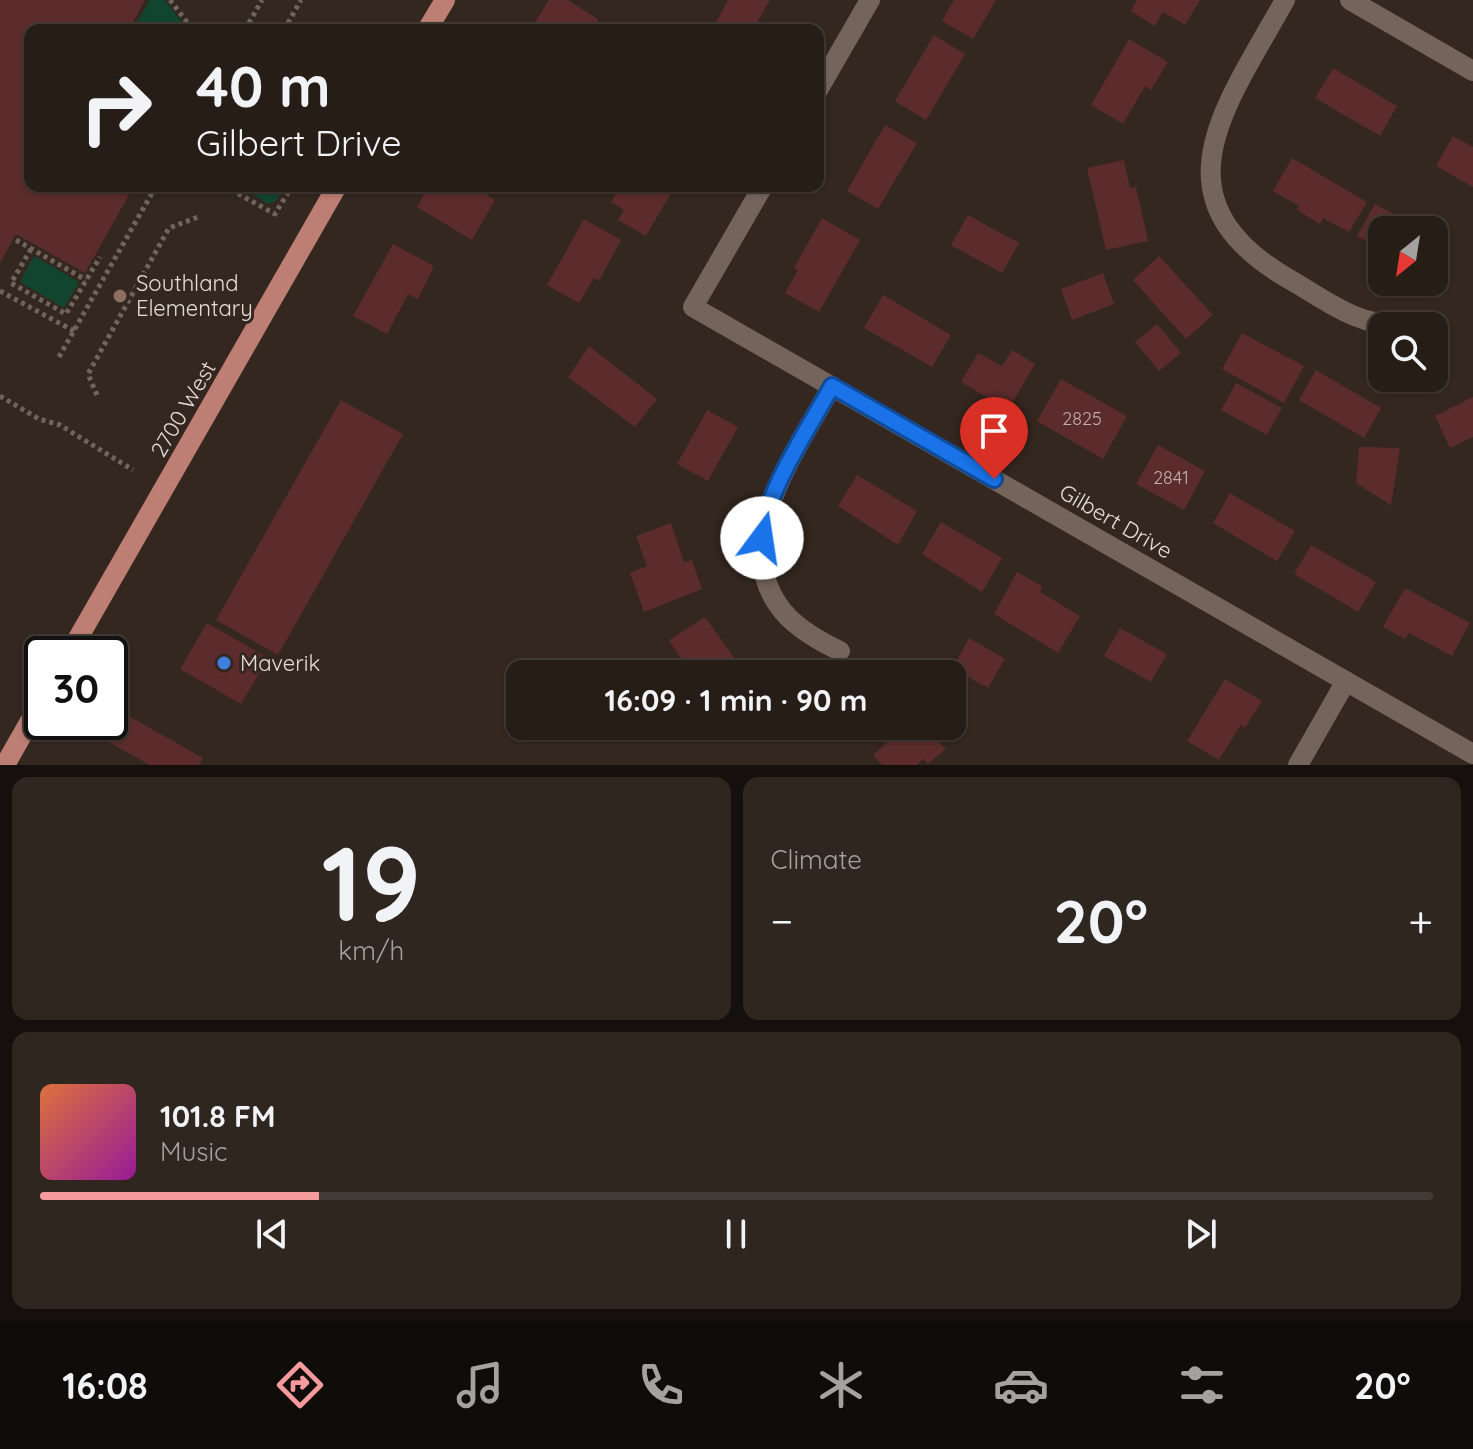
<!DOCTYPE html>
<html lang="en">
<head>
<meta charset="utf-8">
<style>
	:root { --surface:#271d17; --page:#2f2620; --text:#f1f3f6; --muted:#a4a2a1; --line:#433b36; --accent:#f59b9e }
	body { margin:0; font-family:Quicksand,sans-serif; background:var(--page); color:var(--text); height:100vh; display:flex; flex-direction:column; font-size:30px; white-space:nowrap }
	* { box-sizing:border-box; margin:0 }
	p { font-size:26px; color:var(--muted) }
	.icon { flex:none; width:44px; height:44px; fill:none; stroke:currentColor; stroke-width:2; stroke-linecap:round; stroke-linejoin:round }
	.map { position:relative; height:765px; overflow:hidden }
	.side { display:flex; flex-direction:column; gap:12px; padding:12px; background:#15100d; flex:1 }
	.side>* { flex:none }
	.hud { position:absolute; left:24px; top:24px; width:800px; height:168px; border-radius:16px; box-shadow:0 2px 6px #0004,0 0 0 2px var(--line); background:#271d17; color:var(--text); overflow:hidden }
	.needle { width:52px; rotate:210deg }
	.buttons { position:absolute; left:1368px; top:216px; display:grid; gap:16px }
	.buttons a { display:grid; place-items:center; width:80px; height:80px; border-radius:16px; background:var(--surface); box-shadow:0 2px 6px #0004,0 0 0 2px var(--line); font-size:40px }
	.speed { position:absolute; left:24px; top:636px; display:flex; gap:16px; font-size:40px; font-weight:700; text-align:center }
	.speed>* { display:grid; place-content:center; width:104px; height:104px; border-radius:50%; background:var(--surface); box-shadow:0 2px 6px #0004,0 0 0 2px var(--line); line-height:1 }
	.speed .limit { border:4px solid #111; border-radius:12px; background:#fff; color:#111 }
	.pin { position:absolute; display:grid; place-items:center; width:68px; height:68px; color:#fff; margin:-82px -34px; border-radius:50% 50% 50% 0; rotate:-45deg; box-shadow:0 0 8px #0007 }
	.pin .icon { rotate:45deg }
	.me { position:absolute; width:88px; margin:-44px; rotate:14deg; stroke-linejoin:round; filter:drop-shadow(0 0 6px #0008) }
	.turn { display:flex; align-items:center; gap:28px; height:168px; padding:0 40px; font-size:36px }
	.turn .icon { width:104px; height:104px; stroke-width:2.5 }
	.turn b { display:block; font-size:56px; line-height:68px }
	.big { font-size:60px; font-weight:700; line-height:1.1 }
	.side .tile { flex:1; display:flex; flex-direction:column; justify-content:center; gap:12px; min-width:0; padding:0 28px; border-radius:16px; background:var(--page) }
	.side .dial { align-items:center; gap:0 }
	.dial b { font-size:104px; line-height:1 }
	.song { display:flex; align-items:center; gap:24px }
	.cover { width:96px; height:96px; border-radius:12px; background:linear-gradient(135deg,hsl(20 70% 55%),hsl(300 70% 35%)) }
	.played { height:8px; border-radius:4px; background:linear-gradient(90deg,var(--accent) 20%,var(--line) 20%) }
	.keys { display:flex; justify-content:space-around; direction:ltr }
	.heat { display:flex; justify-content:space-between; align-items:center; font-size:44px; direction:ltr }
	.side .tiles { flex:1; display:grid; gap:12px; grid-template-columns:1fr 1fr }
	.tile:last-child { grid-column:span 2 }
	.trip { position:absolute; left:506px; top:660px; width:460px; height:80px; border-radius:16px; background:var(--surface); box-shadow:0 2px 6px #0004,0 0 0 2px var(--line); font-weight:700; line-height:80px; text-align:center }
	.menu { display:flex; height:128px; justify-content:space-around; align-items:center; background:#100c09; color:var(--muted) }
	.menu .icon { width:56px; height:56px }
	.menu .on { color:var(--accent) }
	.menu b { font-size:36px; color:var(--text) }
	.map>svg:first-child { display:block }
</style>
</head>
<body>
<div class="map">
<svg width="1473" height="765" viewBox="0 0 1473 765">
	<rect width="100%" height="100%" fill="#34271f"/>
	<path fill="#114530" d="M 150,0 L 165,0 L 188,30 L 142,30 L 135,26 Z
		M 241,186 L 275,186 L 280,194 L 276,201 L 268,204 Z
		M 34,256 L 79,282 L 64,308 L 20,282 Z"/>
	<path fill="#5b2c2b" d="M 0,0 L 145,0 L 131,26 L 138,30 L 30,30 L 30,186 L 134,186 L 85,273 L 16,234 L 0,263 Z
		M 549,0 L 568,0 L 599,20 L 593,30 L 530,30 Z
		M 728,0 L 770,0 L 753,30 L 712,30 Z
		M 954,0 L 996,0 L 973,39 L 942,21 Z
		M 1137,0 L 1200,0 L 1185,25 L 1163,12 L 1155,26 L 1131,11 Z
		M 934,35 L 965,54 L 926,120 L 895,101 Z
		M 1129,39 L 1168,62 L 1151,90 L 1145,86 L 1123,124 L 1091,105 Z
		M 1333,68 L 1397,106 L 1380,136 L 1315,98 Z
		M 885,125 L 917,143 L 878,209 L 847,191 Z
		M 1453,136 L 1473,147 L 1473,187 L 1436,166 Z
		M 1292,158 L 1367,202 L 1349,232 L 1323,218 L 1320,224 L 1297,210 L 1299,206 L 1273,191 Z
		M 1124,160 L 1130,188 L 1136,187 L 1148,241 L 1106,250 L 1087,168 Z
		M 429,186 L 440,186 L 456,195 L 461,186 L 473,186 L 495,200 L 472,240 L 417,207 Z
		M 621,186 L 675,186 L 646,236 L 618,220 L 624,210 L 611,202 Z
		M 1375,204 L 1401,218 L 1395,230 L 1382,230 L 1382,250 L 1357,236 Z
		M 968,215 L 1019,243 L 1002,273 L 951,245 Z
		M 822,218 L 860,240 L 819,312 L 785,293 L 798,270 L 794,268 Z
		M 584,219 L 621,240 L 599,281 L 594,278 L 579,303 L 547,285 Z
		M 393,244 L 434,266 L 418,299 L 408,294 L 387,334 L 353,316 Z
		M 1159,256 L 1213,315 L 1186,339 L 1133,280 Z
		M 1103,273 L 1114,304 L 1072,320 L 1061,289 Z
		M 883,295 L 951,335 L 932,367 L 864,328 Z
		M 1157,324 L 1181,353 L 1159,371 L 1135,342 Z
		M 1242,333 L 1304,366 L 1284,403 L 1222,369 Z
		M 589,346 L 657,399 L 635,427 L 568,377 Z
		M 1012,350 L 1035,364 L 1008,410 L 961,382 L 978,353 L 1002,366 Z
		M 1316,370 L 1381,408 L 1364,438 L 1299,400 Z
		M 1061,379 L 1127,416 L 1103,459 L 1037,421 Z
		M 1236,383 L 1282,408 L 1267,435 L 1221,410 Z
		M 1473,397 L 1473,437 L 1450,448 L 1435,416 Z
		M 341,400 L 403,434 L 278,655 L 216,620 Z
		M 707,410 L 738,427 L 708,481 L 677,464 Z
		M 1158,445 L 1205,471 L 1184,510 L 1136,484 Z
		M 1359,447 L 1400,448 L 1391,505 L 1356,483 Z
		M 857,475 L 917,511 L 898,545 L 838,506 Z
		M 1230,493 L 1295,531 L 1277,561 L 1213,523 Z
		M 941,522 L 1002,558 L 982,592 L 922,554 Z
		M 671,523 L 684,562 L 692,560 L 702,589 L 644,612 L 630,573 L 647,566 L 636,536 Z
		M 1311,545 L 1376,582 L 1358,612 L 1294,574 Z
		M 1017,572 L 1042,586 L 1040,592 L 1080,616 L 1058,653 L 994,614 Z
		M 1405,588 L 1470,623 L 1452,656 L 1409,633 L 1405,639 L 1383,627 Z
		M 705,617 L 746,674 L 691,674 L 669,640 Z
		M 207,623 L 268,658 L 241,704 L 180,669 Z
		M 1120,628 L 1167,654 L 1151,682 L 1104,656 Z
		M 969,638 L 1005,659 L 988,688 L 953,668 Z
		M 1225,679 L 1262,701 L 1245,728 L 1241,725 L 1219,760 L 1187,741 Z
		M 120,711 L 203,758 L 199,765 L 150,765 L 105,740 Z
		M 885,726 L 952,726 L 937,740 L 946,749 L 928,764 L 923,759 L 917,765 L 882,765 L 873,755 L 894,736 Z"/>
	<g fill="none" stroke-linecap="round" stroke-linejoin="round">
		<path stroke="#70655d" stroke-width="5" stroke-dasharray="4 4" stroke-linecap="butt" d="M 170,0 L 193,30
			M 245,30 L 262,0
			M 284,30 L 301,0
			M 224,186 L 275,214 L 289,191 L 281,186
			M 16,240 L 86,280
			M 31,249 L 11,283 L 66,314 L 100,257
			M 0,291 L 74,331
			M 59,357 L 156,186
			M 97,395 L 88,374 L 169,228 L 198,217
			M 0,396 L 39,419 L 60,425 L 133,470"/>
		<path stroke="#74655c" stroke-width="20" d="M 1285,0 C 1225,108 1149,201 1294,282 C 1318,296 1354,322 1382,323 C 1392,323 1402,321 1412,320
			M 1350,0 L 1473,71
			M 818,90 L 870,0
			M 763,186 L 693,307 L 1473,754
			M 832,386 C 797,451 722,548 788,617 C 803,632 821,642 840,651
			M 1298,765 L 1346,681"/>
		<path stroke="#bd7e73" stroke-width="20" d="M 427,30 L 445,0
			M 69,654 L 337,186
			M 5,765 L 42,700"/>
	</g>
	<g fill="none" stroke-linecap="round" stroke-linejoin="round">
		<g stroke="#114b97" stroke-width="20">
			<path id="route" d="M 762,538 C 765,492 809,428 832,386 L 994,479"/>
		</g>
		<use href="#route" stroke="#1a73e8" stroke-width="14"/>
	</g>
	<circle fill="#8d6e63" stroke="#34271f" stroke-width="3" cx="120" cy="296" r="8"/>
	<circle fill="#3f7fe0" stroke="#34271f" stroke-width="3" cx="224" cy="663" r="8"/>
	<g text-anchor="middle" stroke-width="6" stroke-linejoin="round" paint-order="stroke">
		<g font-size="18" fill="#c1afaa">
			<text x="1082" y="425">2825</text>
			<text x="1171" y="484">2841</text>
		</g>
		<g font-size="22" fill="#e3dbd5" stroke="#34271f" text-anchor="start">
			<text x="136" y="291">Southland<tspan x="136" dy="25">Elementary</tspan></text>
			<text x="240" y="671">Maverik</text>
		</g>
		<g font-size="22" fill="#e3dbd5" stroke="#34271f">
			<text transform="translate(183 409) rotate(-60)" y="8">2700 West</text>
			<text transform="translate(1116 521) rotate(30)" y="8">Gilbert Drive</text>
		</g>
	</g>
</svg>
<div class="buttons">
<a><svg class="needle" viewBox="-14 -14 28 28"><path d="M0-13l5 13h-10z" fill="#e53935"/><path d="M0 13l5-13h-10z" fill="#a4a2a1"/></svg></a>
<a><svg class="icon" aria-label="search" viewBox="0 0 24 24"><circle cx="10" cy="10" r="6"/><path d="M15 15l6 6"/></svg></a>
</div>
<div class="speed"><div class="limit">30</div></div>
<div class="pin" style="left:994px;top:479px;background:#d93025"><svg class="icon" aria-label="arrive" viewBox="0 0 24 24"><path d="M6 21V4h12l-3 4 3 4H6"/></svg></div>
<svg class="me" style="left:762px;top:538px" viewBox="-20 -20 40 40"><circle r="19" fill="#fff"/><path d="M0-13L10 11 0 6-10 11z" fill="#1a73e8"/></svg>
<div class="trip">16:09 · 1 min · 90 m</div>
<div class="hud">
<div class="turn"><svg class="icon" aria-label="right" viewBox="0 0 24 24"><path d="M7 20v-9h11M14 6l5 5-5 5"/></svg><div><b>40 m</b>Gilbert Drive</div></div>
</div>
</div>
<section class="side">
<div class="tiles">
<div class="tile dial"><b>19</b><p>km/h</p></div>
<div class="tile"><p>Climate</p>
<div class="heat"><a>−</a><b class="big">20°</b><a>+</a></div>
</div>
<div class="tile">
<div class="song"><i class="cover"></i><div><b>101.8 FM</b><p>Music</p></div></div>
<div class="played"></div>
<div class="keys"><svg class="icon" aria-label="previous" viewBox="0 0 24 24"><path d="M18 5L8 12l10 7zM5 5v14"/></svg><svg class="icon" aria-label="pause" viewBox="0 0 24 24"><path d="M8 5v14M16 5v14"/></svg><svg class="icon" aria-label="next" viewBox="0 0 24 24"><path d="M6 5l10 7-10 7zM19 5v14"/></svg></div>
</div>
</div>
</section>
<nav class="menu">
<b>16:08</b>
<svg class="icon on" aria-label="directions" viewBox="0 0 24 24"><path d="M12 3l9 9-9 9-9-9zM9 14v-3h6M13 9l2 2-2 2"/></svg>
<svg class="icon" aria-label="music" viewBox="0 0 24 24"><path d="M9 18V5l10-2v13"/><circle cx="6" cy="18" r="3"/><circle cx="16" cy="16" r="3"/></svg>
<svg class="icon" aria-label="phone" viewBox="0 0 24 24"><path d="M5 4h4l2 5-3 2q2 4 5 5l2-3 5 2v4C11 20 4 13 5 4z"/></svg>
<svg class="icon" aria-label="climate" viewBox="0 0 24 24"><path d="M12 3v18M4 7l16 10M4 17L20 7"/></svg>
<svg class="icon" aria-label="car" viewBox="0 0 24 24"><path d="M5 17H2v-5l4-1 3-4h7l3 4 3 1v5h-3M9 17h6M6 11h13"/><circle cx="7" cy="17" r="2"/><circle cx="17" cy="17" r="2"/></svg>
<svg class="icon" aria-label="filters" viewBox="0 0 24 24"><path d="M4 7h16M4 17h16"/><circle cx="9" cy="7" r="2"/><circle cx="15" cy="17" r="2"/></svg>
<b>20°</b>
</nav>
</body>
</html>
